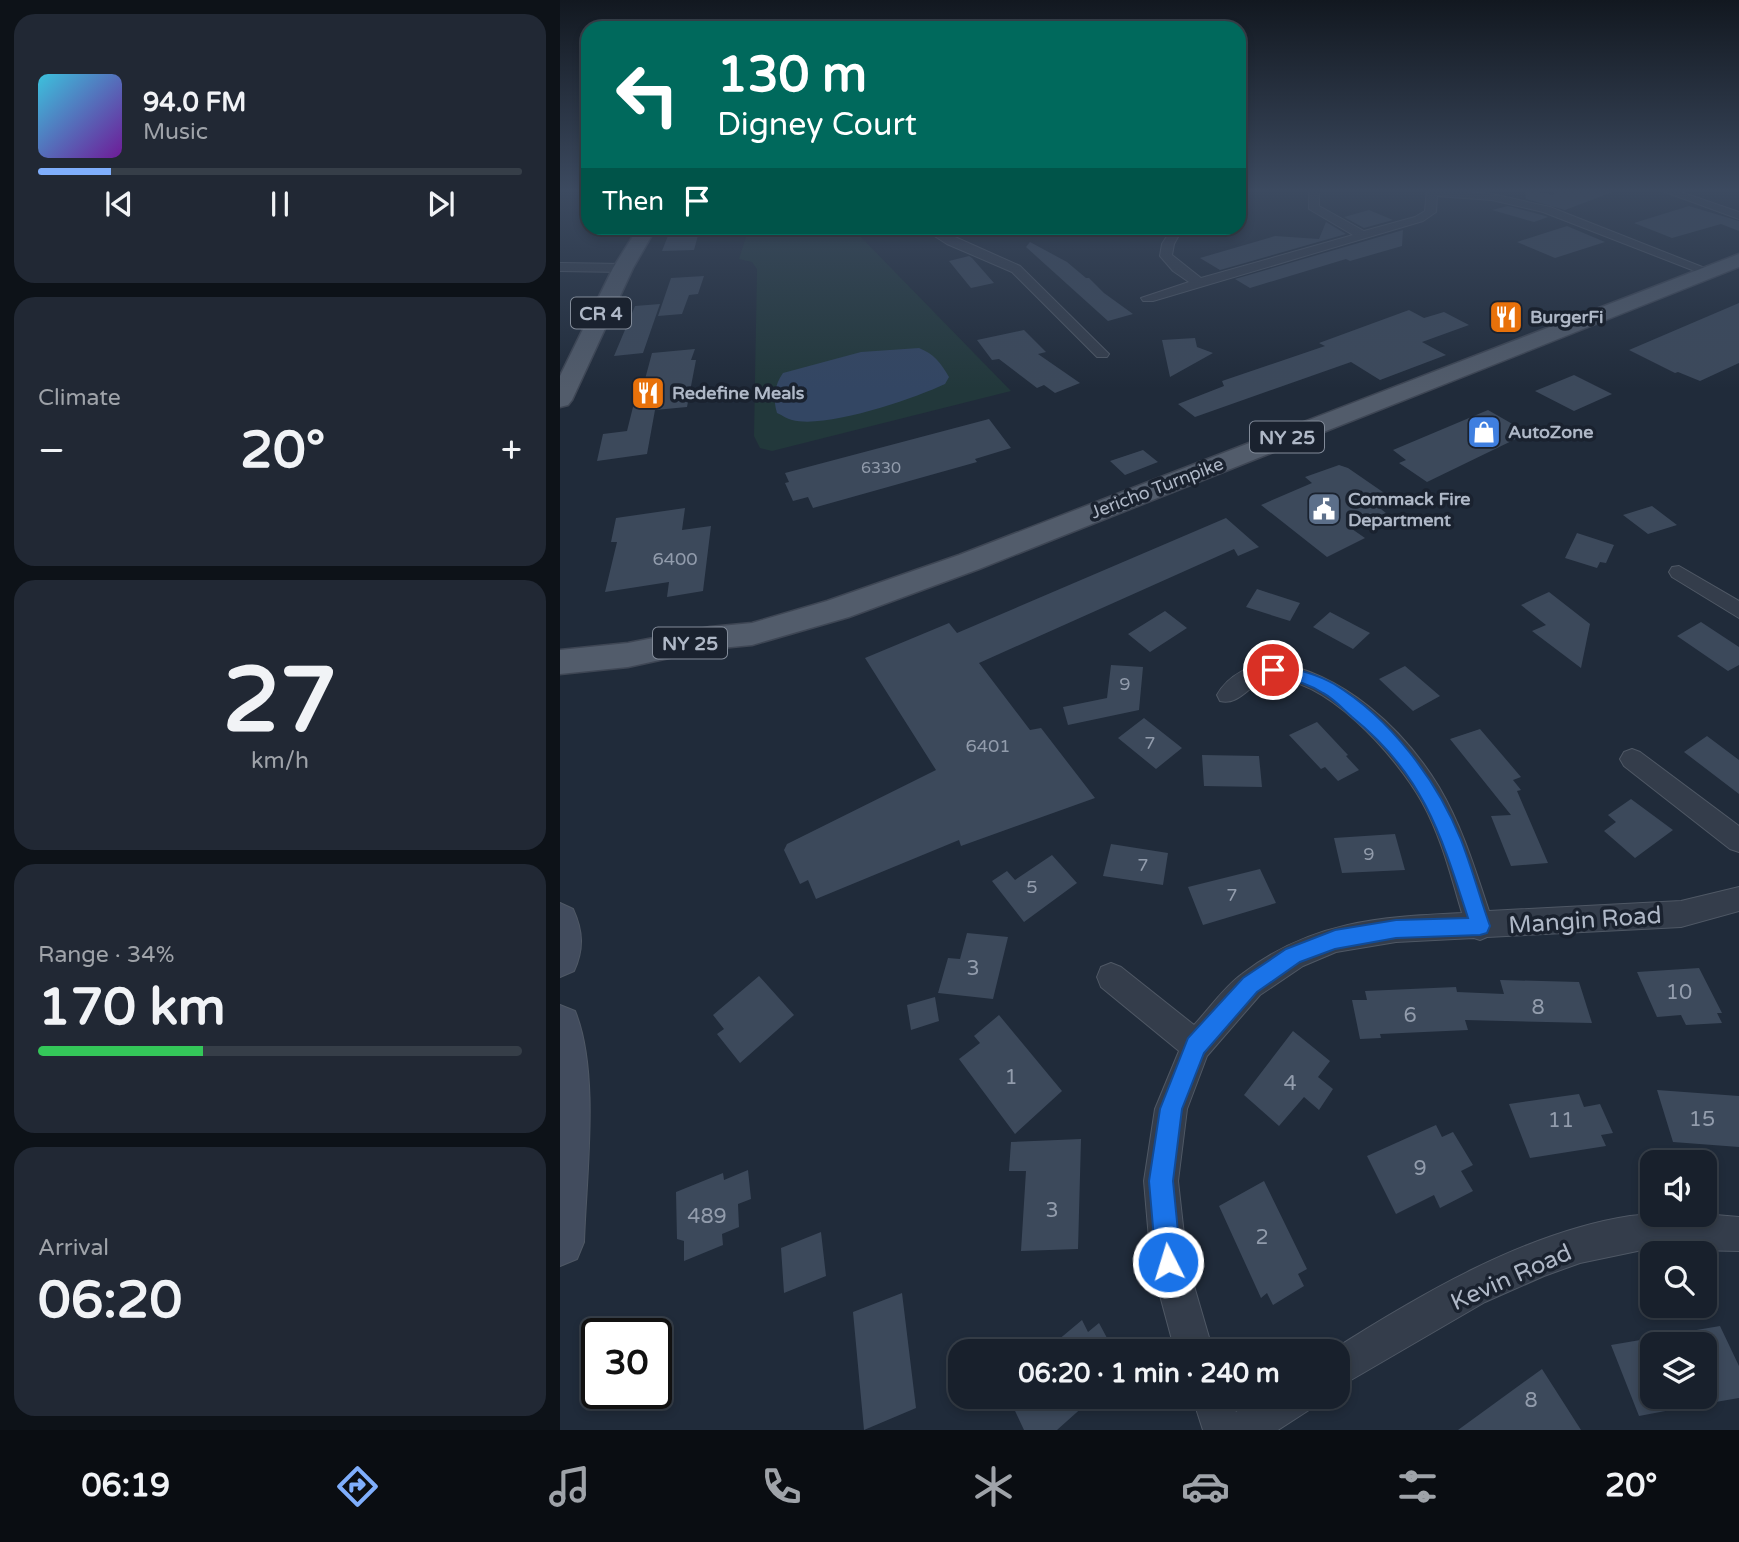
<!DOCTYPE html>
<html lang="en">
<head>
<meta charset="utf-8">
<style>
	:root { --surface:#18202c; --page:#212834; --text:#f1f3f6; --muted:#9fa3a9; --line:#363e48; --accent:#7faefc }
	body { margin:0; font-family:"Varela Round",sans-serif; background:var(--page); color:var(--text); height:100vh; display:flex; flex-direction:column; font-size:26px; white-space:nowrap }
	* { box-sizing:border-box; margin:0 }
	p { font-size:23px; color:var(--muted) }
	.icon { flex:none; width:38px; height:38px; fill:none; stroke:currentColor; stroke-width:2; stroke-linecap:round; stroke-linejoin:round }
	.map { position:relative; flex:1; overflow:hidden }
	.sheet { display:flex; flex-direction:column; gap:14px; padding:14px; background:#0d1218; width:560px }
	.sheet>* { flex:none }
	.banner { position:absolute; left:21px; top:21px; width:665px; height:214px; border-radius:21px; box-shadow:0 4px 10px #0003,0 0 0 2px var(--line); background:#00695c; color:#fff; overflow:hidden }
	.fabs { position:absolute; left:1080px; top:1150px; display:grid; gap:14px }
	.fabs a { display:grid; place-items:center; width:77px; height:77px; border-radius:14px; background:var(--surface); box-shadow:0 4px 10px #0003,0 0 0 2px var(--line); font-size:35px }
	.speed { position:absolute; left:21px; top:1318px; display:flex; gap:14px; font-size:35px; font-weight:700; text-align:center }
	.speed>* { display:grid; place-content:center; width:91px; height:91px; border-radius:50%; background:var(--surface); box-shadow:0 4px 10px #0003,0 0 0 2px var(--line); line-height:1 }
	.speed .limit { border:4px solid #111; border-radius:10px; background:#fff; color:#111 }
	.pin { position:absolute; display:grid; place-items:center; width:60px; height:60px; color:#fff; margin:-30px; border:4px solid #fff; border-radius:50%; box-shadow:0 2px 7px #0007 }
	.me { position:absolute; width:77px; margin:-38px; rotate:355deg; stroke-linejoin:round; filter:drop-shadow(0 0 5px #0008) }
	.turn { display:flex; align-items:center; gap:24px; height:147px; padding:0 21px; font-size:32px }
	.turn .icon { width:91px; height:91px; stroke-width:2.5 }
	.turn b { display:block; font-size:49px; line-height:60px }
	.then { display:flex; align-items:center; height:66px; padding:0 21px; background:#0003; gap:14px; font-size:26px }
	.big { font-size:52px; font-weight:800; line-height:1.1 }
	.sheet .tile { flex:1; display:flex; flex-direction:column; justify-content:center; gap:10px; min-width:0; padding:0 24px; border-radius:21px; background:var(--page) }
	.sheet .dial { align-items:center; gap:0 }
	.dial b { font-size:91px; line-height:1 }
	.song { display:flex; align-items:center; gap:21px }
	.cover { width:84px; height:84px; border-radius:10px; background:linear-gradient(135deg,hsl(190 70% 55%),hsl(280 70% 35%)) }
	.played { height:7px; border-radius:4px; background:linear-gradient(90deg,var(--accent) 15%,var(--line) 15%) }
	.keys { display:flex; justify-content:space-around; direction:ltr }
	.heat { display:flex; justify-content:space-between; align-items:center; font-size:38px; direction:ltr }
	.charge { height:10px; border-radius:5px; background:linear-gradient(90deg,#34c759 34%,var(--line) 0) }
	.trip { position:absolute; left:388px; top:1339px; width:402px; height:70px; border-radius:21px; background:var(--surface); box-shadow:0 4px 10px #0003,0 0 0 2px var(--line); font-weight:800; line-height:70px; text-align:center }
	.dock { display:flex; height:112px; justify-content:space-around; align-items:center; background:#0a0d12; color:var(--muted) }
	.dock .icon { width:49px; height:49px }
	.dock .active { color:var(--accent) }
	.dock b { font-size:32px; color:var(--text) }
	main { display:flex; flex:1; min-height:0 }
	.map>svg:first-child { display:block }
</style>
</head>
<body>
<main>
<section class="sheet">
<div class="tile">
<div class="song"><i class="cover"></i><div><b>94.0 FM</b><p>Music</p></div></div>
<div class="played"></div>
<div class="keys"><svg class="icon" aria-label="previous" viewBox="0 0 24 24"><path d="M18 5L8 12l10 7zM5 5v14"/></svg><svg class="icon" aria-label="pause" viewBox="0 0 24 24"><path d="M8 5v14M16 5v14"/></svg><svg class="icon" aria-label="next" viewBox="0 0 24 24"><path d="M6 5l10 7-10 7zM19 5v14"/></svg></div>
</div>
<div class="tile"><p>Climate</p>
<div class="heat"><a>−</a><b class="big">20°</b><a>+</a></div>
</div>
<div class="tile dial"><b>27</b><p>km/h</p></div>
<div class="tile"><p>Range · 34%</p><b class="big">170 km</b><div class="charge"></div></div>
<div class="tile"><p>Arrival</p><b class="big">06:20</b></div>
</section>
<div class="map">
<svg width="1179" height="1430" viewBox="0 0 1179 1430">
	<rect width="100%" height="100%" fill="#202b3a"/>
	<path fill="#22383b" d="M 189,228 L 292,228 L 451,391 L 212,451 L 200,448 L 194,436 L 197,269 L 192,262 L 179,259 Z"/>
	<path fill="#334663" d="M 359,348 C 374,354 381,363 389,377 L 385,384 C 353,399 266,429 232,420 C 227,419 222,415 217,413 C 213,400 214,385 223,373 L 301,352 Z"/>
	<path fill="#3c495b" d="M 965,189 L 994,195 L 995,189 L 1058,190 L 1005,210 L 966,199 Z
		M 948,206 L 982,215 L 988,217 L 974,222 L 932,210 Z
		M 1129,206 L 1179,221 L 1179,231 L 1161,224 L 1112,238 L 1074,223 Z
		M 809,210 L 833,220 L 804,228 L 784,217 Z
		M 766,222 L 786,234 L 660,270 L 640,258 L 715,236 L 759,239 Z
		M 1007,226 L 1045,242 L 995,258 L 957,242 Z
		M 111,228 L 140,228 L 134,250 L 102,251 Z
		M 843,230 L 842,246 L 790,261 L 786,259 L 690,288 L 675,279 Z
		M 470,242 L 507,262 L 526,278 L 529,278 L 544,293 L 573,314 L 548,321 L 466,247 Z
		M 409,256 L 412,258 L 434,283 L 411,288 L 389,261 Z
		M 144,276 L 138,294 L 129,295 L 122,314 L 98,316 L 111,278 Z
		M 1179,303 L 1179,363 L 1140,381 L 1118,372 L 1115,373 L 1069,350 Z
		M 100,304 L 83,353 L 54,356 L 75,306 Z
		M 849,310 L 864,318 L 884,312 L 909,325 L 862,342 L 886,355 L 820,380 L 791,362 L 635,417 L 618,404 L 664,386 L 662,381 L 765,346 L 759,343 Z
		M 464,330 L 486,352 L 478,354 L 520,383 L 495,393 L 484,385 L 477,388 L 439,359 L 432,360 L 417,340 Z
		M 635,338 L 637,347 L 653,353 L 610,377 L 602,340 Z
		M 135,349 L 131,360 L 136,360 L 127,407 L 95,410 L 87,454 L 37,461 L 43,434 L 67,431 L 75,399 L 80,398 L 92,353 Z
		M 1014,375 L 1052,394 L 1014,411 L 975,391 Z
		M 928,410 L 968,433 L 867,482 L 839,463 L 846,460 L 833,450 Z
		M 429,419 L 451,448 L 415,459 L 417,462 L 253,508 L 248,497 L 233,501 L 225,483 L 229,482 L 225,473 Z
		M 583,450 L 598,462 L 565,475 L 550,461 Z
		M 779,465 L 788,468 L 833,499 L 817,506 L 826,513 L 792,529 L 805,538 L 767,557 L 701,505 L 752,483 L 745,477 Z
		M 1092,506 L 1117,525 L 1088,534 L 1063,515 Z
		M 125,508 L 122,530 L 151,526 L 143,591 L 107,597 L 109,582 L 45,592 L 57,542 L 51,542 L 56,518 Z
		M 666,518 L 699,547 L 678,556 L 674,549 L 419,663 L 470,730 L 481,728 L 535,798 L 401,846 L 399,840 L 256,899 L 248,880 L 240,884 L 224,850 L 227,844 L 376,770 L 305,658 L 389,623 L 397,633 Z
		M 1017,533 L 1054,545 L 1046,563 L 1040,562 L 1037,568 L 1005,558 Z
		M 697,589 L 740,603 L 730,621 L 686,607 Z
		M 989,592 L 1030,624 L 1021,668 L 972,631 L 986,625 L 961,605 Z
		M 605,611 L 627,628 L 590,652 L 568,634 Z
		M 770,612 L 810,633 L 793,649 L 753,627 Z
		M 1141,622 L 1179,647 L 1179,665 L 1168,671 L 1117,636 Z
		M 551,665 L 583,667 L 579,710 L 508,725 L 503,707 L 547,698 Z
		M 845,666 L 880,696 L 853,711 L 819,679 Z
		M 584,718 L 622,748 L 596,769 L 558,738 Z
		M 757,722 L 788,755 L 786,756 L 799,770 L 778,781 L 765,767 L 761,769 L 729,735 Z
		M 920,729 L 961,777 L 953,780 L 961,790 L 957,791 L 988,863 L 951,866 L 931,816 L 951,815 L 890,739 Z
		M 1147,736 L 1179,760 L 1179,794 L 1124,752 Z
		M 642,755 L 699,756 L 702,787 L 644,786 Z
		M 1071,799 L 1113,830 L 1075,858 L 1044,831 L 1056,822 L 1048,815 Z
		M 835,834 L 845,870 L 782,873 L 774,838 Z
		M 551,844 L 608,853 L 603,885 L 543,876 Z
		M 492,855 L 517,883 L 464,922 L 432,881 L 447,871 L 455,880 Z
		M 700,869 L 716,903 L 643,925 L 628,887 Z
		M 407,933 L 448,937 L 433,999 L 378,993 L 388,958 L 400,959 Z
		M 1139,968 L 1162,1013 L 1157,1013 L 1162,1023 L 1126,1025 L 1121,1015 L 1097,1017 L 1077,972 Z
		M 199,976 L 234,1015 L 180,1063 L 157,1034 L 164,1029 L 153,1015 Z
		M 940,980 L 1019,982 L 1032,1023 L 905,1020 L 908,1030 L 820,1034 L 821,1038 L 800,1039 L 792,1000 L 807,1000 L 805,991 L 896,987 L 897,992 L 944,994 Z
		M 375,997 L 379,1021 L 351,1030 L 347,1005 Z
		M 439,1015 L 502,1091 L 455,1134 L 399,1059 L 420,1043 L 414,1036 Z
		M 733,1031 L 770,1061 L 758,1077 L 773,1089 L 759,1110 L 744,1097 L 719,1126 L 684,1095 Z
		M 1097,1090 L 1179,1096 L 1179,1147 L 1113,1142 Z
		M 1019,1094 L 1024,1107 L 1040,1104 L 1053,1133 L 1041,1135 L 1046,1146 L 970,1158 L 949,1104 Z
		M 876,1125 L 882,1137 L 893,1132 L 913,1165 L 901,1171 L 913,1191 L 880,1208 L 874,1195 L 836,1214 L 807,1156 Z
		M 521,1139 L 518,1249 L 461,1251 L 466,1171 L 449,1171 L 451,1142 Z
		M 188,1170 L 191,1199 L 178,1204 L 179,1227 L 162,1234 L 163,1245 L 124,1261 L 124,1241 L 117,1239 L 116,1192 L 163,1173 L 164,1180 Z
		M 704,1181 L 747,1269 L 738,1274 L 744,1286 L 713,1305 L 707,1293 L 701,1298 L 659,1206 Z
		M 261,1232 L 266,1276 L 224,1293 L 221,1248 Z
		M 342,1293 L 356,1408 L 304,1430 L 293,1312 Z
		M 522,1320 L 528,1332 L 539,1323 L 554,1351 L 485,1351 Z
		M 1160,1326 L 1179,1366 L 1179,1398 L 1144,1404 L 1144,1344 L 1108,1344 L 1107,1335 Z
		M 1092,1338 L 1092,1396 L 1137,1396 L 1137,1405 L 1079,1416 L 1051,1345 Z
		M 982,1369 L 1021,1430 L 898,1430 Z
		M 448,1396 L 535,1396 L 497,1430 L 464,1430 Z"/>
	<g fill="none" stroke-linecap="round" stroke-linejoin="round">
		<g stroke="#4f5865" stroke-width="2">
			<path id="street" d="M 749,189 L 759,189 L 759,206 L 804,231 L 855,217 L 865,211 L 867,189 L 932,194 L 990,207 L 1155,272 L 1149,276 L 1145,275 L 983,212 L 932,200 L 877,196 L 876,212 L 863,221 L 593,301 L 583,301 L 581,298 L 629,282 L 613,271 L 600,256 L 602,244 L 612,228 L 623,228 L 614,244 L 612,255 L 641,278 L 793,235 L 749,209 Z
				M 1097,189 L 1112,189 L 1179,212 L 1179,219 Z
				M 362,228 L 375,228 L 460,266 L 549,354 L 547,357 L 537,357 L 452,272 L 387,244 Z
				M 0,263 L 63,264 L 69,268 L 63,272 L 0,271 Z
				M 1119,566 L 1179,601 L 1179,618 L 1112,577 L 1109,572 L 1112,567 Z
				M 713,662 C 783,673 843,728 879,787 C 902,826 915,869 929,911 L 1121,901 L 1179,887 L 1179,911 L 1121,927 L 927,937 L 920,940 L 914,938 L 836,942 L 776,952 L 743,966 L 700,995 L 647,1056 L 627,1109 L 618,1181 L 627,1262 L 653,1351 L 615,1351 L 591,1262 L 584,1181 L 595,1109 L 619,1051 L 541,987 L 537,977 L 541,967 L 551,963 L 561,967 L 634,1025 C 649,1009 664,987 682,974 C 751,921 819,917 902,913 C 891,876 881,836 862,802 C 837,757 763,672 705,679 C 689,686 678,706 660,701 L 657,695 C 668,675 691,664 713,662 Z
				M 1072,749 L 1080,752 L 1179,826 L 1179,852 L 1170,849 L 1064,766 L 1060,759 L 1064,752 Z
				M 1144,1214 L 1179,1217 L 1179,1251 L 1087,1249 L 1020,1263 L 984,1276 L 925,1302 L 779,1387 L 779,1351 L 771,1351 C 859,1295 966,1232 1070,1216 C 1095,1213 1120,1215 1144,1214 Z
				M 632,1396 L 670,1396 L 676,1412 L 700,1396 L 754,1396 L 749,1410 L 718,1430 L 643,1430 Z"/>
		</g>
		<g stroke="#4f5865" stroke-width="2">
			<path id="secondary" d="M 0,903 L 13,909 C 23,931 24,949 14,971 L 0,977 Z
				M 0,1005 L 15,1011 C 40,1072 26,1176 24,1242 L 17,1259 L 0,1266 Z"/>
		</g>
		<g stroke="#3e4654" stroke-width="3">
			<path id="primary" d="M 78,228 L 96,228 L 73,268 L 12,400 L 8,405 L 0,407 L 0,376 L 53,268 Z
				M 1179,254 L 1179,267 L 419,569 L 289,617 L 192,645 L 150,649 L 68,667 L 0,674 L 0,650 L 68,643 L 150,627 L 192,623 L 267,601 L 399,555 Z"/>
		</g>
		<use href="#street" fill="#343d4b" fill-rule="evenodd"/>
		<use href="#secondary" fill="#424c5e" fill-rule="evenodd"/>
		<use href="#primary" fill="#525c6b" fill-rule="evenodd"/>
	</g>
	<linearGradient id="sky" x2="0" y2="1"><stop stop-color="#121820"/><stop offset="0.49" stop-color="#3c4a60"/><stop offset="1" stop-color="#3c4a60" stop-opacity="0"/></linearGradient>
	<rect width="1179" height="389" fill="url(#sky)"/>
	<path fill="#1a73e8" stroke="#114b97" stroke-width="2" d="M 713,664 C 734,669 755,673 774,684 C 830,718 877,780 901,840 C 912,868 920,898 930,926 L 927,933 L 920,935 L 836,938 L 775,949 L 740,962 L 697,992 L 644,1053 L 622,1109 L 613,1181 L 621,1262 L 617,1271 L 608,1275 L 600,1271 L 596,1262 L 589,1181 L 600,1109 L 628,1038 L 683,978 L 726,949 L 775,930 L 836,920 L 908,918 C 881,834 863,774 792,717 C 783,709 774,699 763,693 C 746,682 727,679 708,673 L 705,670 Z"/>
	<defs>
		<g id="restaurant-square" transform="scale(1.75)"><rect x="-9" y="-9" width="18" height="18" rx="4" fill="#e8710a" stroke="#1a222f"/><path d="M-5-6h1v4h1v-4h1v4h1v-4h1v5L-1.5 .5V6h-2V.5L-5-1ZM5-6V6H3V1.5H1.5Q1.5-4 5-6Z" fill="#fff"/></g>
		<g id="shop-square" transform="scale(1.75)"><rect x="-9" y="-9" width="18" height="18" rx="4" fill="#3f7fe0" stroke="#1a222f"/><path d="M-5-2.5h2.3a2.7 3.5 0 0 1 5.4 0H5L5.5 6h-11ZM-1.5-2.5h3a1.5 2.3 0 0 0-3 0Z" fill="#fff"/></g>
		<g id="civic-square" transform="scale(1.75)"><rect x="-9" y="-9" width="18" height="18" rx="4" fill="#5c6f8a" stroke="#1a222f"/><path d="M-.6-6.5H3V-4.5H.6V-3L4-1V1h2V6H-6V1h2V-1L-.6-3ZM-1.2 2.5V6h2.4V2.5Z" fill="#fff"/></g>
	</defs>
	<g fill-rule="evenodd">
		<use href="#restaurant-square" x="946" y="317"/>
		<use href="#restaurant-square" x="88" y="393"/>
		<use href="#shop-square" x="924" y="432"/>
		<use href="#civic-square" x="764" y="509"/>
	</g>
	<g text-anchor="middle" stroke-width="7" stroke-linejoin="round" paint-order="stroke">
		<g font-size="16" fill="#929cac">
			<text x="321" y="473">6330</text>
		</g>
		<g font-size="18" font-weight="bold" fill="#afb8c7" stroke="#1a222f" text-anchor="start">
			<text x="970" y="323">BurgerFi</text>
			<text x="112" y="399">Redefine Meals</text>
			<text x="948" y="438">AutoZone</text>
			<text x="788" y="505">Commack Fire<tspan x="788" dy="21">Department</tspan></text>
		</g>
		<g font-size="18" fill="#afb8c7" stroke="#1a222f">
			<text transform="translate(597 488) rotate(-21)" y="6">Jericho Turnpike</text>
		</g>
		<g font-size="18" fill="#929cac">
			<text x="115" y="565">6400</text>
			<text x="565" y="690">9</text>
			<text x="590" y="749">7</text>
			<text x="428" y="752">6401</text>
			<text x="809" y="860">9</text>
			<text x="583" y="871">7</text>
			<text x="472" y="893">5</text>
			<text x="672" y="901">7</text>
		</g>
		<g fill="#1a222f" stroke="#828b99" stroke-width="2">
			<rect x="11" y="297.5" width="60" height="31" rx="5"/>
			<rect x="690" y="421.5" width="74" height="31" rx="5"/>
			<rect x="93" y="627.5" width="74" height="31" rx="5"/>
		</g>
		<g font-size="19" font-weight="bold" fill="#afb8c7">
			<text x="41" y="320">CR 4</text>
			<text x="727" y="444">NY 25</text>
			<text x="130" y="650">NY 25</text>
		</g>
		<g font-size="21" fill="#929cac">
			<text x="413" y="975">3</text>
			<text x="1119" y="999">10</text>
			<text x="978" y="1014">8</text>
			<text x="850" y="1022">6</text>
			<text x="451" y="1084">1</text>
			<text x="730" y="1090">4</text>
			<text x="1142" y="1126">15</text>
			<text x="1001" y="1127">11</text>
			<text x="860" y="1175">9</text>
			<text x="492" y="1217">3</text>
			<text x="147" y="1223">489</text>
			<text x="702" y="1244">2</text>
			<text x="971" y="1407">8</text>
		</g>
		<g font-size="24" fill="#afb8c7" stroke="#1a222f">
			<text transform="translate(1025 920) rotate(-4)" y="8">Mangin Road</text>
			<text transform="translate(951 1277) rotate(-24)" y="8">Kevin Road</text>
		</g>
	</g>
</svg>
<div class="fabs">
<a><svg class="icon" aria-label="sound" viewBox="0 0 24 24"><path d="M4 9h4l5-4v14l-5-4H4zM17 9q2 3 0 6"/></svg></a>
<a><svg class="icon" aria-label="search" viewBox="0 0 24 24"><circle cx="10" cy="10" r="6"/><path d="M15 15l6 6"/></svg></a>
<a><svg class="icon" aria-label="layers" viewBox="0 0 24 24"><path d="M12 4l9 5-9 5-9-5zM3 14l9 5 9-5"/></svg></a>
</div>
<div class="speed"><div class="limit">30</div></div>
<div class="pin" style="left:713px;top:670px;background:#d93025"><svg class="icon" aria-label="arrive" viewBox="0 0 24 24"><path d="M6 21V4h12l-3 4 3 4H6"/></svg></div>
<svg class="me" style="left:608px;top:1262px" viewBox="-20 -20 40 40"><circle r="17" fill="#1a73e8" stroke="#fff" stroke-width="3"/><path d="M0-11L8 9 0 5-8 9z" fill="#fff"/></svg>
<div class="trip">06:20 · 1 min · 240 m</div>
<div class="banner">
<div class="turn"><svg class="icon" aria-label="left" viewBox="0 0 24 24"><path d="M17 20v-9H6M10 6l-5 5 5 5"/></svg><div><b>130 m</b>Digney Court</div></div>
<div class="then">Then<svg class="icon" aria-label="arrive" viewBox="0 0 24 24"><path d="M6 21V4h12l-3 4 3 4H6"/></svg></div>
</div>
</div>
</main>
<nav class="dock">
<b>06:19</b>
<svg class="icon active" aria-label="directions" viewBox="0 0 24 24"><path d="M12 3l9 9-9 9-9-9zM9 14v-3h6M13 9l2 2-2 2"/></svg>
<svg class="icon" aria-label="music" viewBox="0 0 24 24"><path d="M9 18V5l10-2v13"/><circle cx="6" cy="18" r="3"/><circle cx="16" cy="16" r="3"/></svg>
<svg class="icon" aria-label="phone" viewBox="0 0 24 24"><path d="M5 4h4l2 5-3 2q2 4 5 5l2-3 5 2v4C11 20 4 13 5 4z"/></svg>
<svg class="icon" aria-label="climate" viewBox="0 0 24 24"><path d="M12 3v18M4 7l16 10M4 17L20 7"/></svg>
<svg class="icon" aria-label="car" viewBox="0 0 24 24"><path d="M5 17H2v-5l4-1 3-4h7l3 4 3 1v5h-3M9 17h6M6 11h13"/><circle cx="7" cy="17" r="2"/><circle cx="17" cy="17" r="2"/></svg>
<svg class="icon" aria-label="filters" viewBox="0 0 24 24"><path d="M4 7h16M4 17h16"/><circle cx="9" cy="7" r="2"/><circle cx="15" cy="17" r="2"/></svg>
<b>20°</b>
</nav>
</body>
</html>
